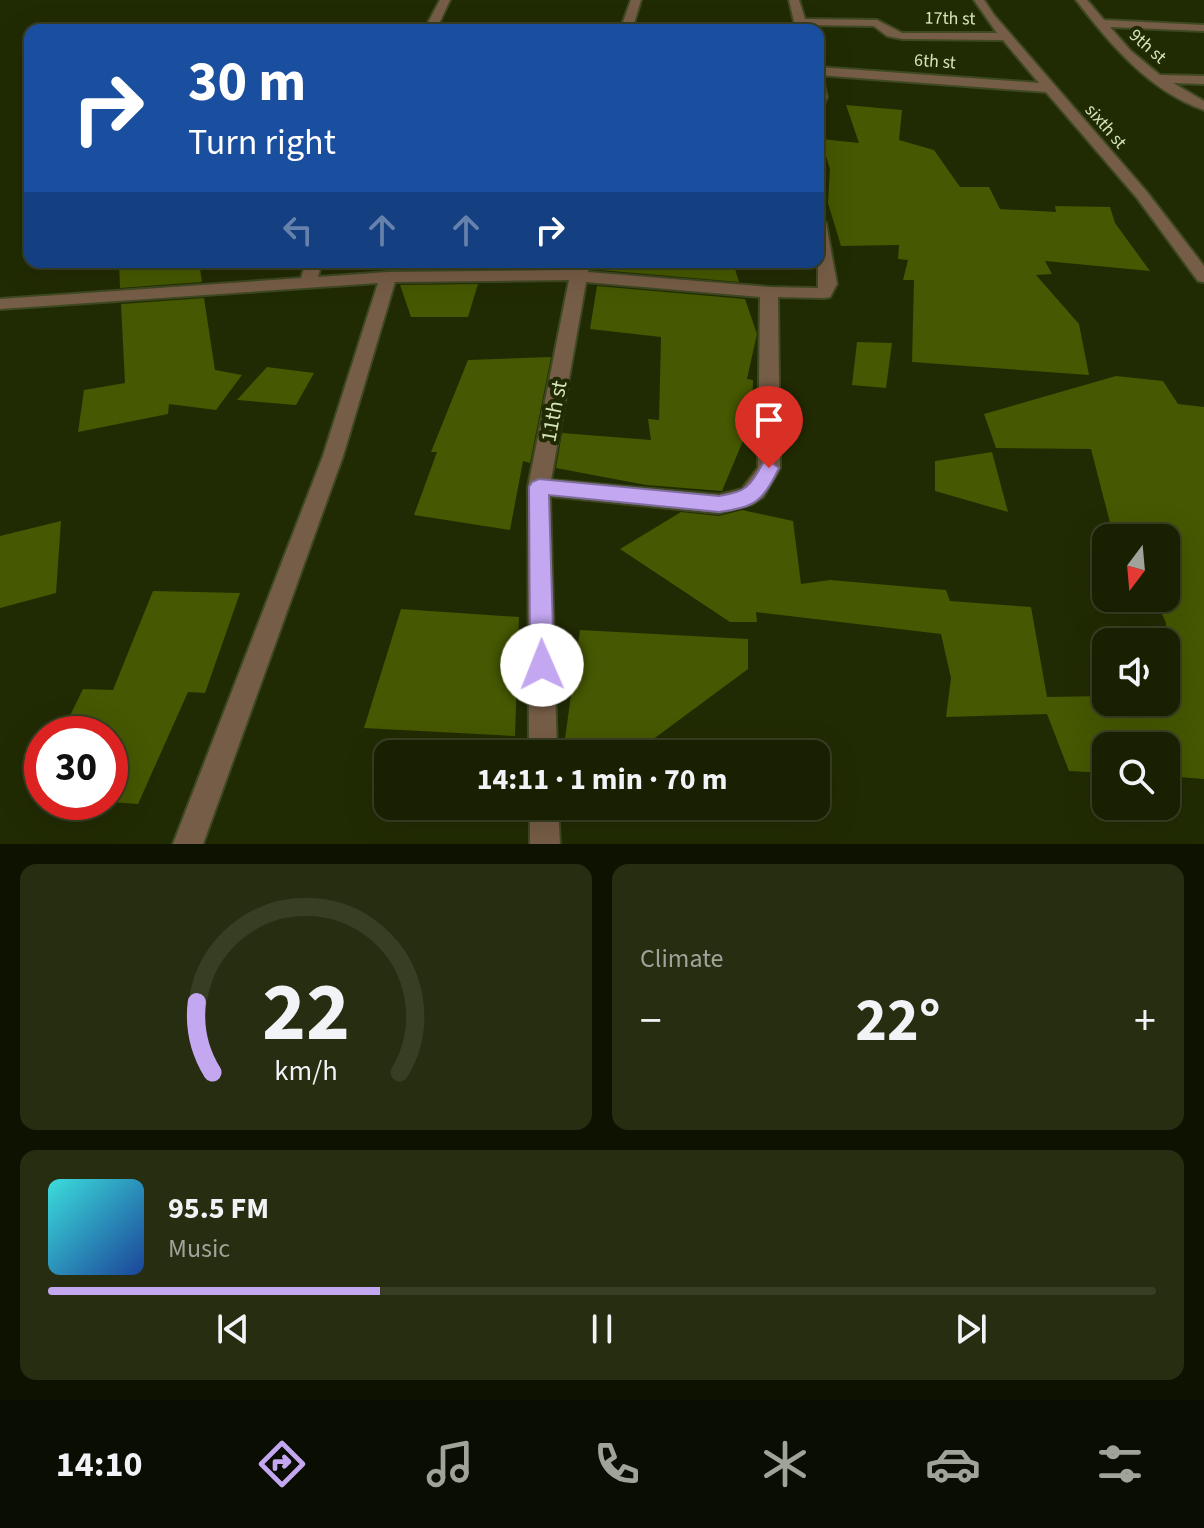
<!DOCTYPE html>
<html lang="en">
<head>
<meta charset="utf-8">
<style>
	:root { --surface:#192002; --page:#262d11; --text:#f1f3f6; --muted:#9fa399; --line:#373e24; --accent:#c4a7f1 }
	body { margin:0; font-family:"Source Sans 3",sans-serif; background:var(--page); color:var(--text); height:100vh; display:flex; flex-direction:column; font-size:30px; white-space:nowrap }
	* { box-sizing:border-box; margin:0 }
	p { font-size:26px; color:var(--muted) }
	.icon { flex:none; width:44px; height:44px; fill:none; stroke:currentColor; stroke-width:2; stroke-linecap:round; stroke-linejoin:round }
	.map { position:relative; height:844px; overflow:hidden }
	.details { display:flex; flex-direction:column; gap:20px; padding:20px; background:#0e1201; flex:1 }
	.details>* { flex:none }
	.hud { position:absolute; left:24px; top:24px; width:800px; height:244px; border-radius:16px; box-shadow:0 8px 32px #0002,0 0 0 2px var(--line); background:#1a4fa0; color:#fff; overflow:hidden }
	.needle { width:52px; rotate:196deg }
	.fabs { position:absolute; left:1092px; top:524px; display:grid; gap:16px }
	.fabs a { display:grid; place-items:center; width:88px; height:88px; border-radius:16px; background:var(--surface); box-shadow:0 8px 32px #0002,0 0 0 2px var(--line); font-size:40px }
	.speed { position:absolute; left:24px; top:716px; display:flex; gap:16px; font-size:40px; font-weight:700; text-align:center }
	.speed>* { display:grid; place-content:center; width:104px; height:104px; border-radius:50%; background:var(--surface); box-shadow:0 8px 32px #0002,0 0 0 2px var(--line); line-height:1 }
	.speed .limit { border:12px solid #d22; background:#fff; color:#111 }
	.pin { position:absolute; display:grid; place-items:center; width:68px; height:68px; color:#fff; margin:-82px -34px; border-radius:50% 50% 50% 0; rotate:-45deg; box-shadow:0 0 8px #0007 }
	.pin .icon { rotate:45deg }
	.me { position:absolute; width:88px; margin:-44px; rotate:359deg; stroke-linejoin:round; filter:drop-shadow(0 0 6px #0008) }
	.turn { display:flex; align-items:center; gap:28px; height:168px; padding:0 32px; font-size:36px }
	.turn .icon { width:104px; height:104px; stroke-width:2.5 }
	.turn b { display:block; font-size:56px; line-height:68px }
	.lanes { display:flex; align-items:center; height:76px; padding:0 32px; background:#0003; justify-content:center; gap:40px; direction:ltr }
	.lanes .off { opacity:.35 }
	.big { font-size:60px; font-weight:700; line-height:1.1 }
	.details .card { flex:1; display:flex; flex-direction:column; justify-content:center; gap:12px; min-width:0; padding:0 28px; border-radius:16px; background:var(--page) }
	.details .dial { align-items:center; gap:0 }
	.dial svg { height:208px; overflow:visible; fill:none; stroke:var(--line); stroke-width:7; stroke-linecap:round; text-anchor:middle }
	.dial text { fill:var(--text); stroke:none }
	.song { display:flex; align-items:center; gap:24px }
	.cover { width:96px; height:96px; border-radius:12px; background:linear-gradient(135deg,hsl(180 70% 55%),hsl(220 70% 35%)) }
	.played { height:8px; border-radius:4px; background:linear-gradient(90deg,var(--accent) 30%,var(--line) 30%) }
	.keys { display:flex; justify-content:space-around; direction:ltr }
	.heat { display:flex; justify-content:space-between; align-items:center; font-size:44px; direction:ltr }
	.details .tiles { flex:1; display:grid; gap:20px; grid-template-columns:1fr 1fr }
	.card:last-child { grid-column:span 2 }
	.trip { position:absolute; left:374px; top:740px; width:456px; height:80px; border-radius:16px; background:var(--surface); box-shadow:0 8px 32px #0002,0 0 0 2px var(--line); font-weight:700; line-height:80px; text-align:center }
	.tabs { display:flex; height:128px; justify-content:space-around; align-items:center; background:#0a0d01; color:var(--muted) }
	.tabs .icon { width:56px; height:56px }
	.tabs .on { color:var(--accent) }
	.tabs b { font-size:36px; color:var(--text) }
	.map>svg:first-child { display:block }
</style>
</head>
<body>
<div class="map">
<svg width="1204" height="844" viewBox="0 0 1204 844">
	<rect width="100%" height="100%" fill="#212b03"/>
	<path fill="#465801" d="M 846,105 L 902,110 L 899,140 L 934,150 L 960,187 L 989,187 L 1000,209 L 1056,212 L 1055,206 L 1110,207 L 1115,223 L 1150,271 L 1045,261 L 1052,274 L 1036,275 L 1079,324 L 1089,375 L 912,362 L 914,280 L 903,280 L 908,260 L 898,259 L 899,245 L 841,246 L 828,203 L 830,169 L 821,139 L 859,143 Z
		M 119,262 L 199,262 L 202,282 L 120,288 Z
		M 392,262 L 484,262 L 483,268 L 395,269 Z
		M 601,262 L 733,262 L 739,282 L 600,270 Z
		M 478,284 L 468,317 L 411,317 L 400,285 Z
		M 597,286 L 745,299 L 757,334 L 747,379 L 753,380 L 752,419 L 722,491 L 646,485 L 556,468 L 562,433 L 651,440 L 648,419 L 659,420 L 661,337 L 590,329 Z
		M 204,298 L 215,370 L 242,375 L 216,410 L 169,404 L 168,414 L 78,432 L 84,390 L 125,383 L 121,304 Z
		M 857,342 L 892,343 L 886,388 L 852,385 Z
		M 551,357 L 530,463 L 523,461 L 510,530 L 414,515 L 437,452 L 431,452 L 468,360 Z
		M 267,367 L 314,373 L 296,405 L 237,400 Z
		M 1116,376 L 1163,381 L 1178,404 L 1204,407 L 1204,779 L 1166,776 L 1166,746 L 1106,746 L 1106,773 L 1069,771 L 1047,714 L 946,717 L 951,678 L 941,634 L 756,612 L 757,622 L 730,622 L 620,549 L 681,512 L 719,516 L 742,510 L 793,521 L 801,584 L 830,580 L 946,590 L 950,601 L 1031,607 L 1047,697 L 1106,696 L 1106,702 L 1166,702 L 1166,623 L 1155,598 L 1166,598 L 1166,538 L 1114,538 L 1091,449 L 996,448 L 984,414 Z
		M 992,452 L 1008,512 L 935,491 L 935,461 Z
		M 61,521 L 56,593 L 0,608 L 0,536 Z
		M 153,591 L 240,593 L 205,693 L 188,692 L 138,804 L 110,802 L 110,734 L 61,734 L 83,689 L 113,690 Z
		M 401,609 L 519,617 L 515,736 L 364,728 Z
		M 580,630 L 748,639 L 748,669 L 648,743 L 563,753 Z"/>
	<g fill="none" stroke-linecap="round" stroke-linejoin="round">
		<g stroke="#3e4821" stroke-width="4">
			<path id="street" d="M 440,0 L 450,0 L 436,30 L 424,30 Z
				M 631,0 L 641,0 L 632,30 L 620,30 Z
				M 789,0 L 799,0 L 805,19 L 877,20 L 902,33 L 997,33 L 974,0 L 984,0 L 994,15 L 1147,192 L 1204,266 L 1204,282 L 1198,281 L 1137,198 L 1046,92 L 818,75 L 818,67 L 1039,83 L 1003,40 L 902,39 L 887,36 L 874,26 L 806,25 L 808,30 L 796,30 Z
				M 1076,0 L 1087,0 L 1104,20 L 1204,25 L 1204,31 L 1110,27 L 1131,51 L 1160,75 L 1204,76 L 1204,84 L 1173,83 L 1204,101 L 1204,110 C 1150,92 1109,43 1076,0 Z
				M 818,81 L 824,85 L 827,97 L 823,106 L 818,107 Z
				M 818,218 L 826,223 L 837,284 L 830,297 L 824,298 L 778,297 L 780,468 L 763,497 L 752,504 L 719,513 L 550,496 L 557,754 L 529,754 L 528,487 L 569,280 L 395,282 L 343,456 L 203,844 L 173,844 L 323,456 L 378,283 L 0,309 L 0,299 L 301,278 L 306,262 L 322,262 L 318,277 L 388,272 L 571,270 L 573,262 L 589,262 L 588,272 L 769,287 L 818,288 ZM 586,282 L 760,297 L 758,468 L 742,489 L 719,495 L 551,480 Z
				M 530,806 L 558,806 L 560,844 L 530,844 Z"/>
		</g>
		<use href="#street" fill="#765d47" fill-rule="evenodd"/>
	</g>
	<path fill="#c4a7f1" stroke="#7f6d9d" stroke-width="2" d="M 769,461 L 779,468 C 763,502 755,507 719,512 L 549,495 L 554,665 L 550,672 L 542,676 L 534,672 L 530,665 L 529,487 L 532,482 L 539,479 L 719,496 C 746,492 750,487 763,463 Z"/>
	<g text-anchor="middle" stroke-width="8" stroke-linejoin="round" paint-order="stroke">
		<g font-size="18" fill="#d5e2bc" stroke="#212b03">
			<text transform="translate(950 18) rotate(1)" y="6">17th st</text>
			<text transform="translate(1148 46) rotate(41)" y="6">9th st</text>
			<text transform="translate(935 61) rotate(4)" y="6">6th st</text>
			<text transform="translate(1106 126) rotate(49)" y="6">sixth st</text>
		</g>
		<g font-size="22" fill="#d5e2bc" stroke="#212b03">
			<text transform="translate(553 411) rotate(-79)" y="8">11th st</text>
		</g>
	</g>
</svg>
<div class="fabs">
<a><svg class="needle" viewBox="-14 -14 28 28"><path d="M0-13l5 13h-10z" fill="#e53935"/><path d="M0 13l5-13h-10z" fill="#9fa399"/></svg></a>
<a><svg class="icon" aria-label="sound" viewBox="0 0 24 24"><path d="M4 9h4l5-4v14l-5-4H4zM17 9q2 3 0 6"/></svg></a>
<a><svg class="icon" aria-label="search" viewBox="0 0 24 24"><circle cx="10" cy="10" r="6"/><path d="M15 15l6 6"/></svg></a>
</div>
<div class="speed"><div class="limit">30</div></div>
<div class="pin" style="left:769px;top:468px;background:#d93025"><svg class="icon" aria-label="arrive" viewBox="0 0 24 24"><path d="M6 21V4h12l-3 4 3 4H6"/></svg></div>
<svg class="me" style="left:542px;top:665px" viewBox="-20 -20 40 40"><circle r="19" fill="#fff"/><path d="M0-13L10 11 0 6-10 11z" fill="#c4a7f1"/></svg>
<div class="trip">14:11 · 1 min · 70 m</div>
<div class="hud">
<div class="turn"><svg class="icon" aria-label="right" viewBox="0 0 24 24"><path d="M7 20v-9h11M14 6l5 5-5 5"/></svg><div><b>30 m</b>Turn right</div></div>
<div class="lanes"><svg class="icon off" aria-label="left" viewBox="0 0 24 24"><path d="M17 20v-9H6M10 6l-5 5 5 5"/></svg><svg class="icon off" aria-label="ahead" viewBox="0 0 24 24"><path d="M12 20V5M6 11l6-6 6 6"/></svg><svg class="icon off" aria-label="ahead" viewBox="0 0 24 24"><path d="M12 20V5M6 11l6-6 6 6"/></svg><svg class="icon" aria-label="right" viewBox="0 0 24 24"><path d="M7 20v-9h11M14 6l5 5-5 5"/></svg></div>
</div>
</div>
<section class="details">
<div class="tiles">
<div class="card dial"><svg viewBox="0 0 100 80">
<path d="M14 69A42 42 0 1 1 86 69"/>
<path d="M14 69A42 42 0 0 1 8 42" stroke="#c4a7f1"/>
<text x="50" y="56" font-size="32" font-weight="700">22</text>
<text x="50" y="72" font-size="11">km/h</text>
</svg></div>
<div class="card"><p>Climate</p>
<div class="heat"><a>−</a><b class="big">22°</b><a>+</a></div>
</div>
<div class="card">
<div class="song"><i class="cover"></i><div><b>95.5 FM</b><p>Music</p></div></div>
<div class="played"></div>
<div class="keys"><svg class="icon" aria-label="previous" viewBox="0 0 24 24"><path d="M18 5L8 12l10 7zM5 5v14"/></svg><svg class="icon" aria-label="pause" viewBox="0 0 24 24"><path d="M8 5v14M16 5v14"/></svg><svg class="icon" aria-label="next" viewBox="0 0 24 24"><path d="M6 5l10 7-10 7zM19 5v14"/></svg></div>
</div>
</div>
</section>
<nav class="tabs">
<b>14:10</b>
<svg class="icon on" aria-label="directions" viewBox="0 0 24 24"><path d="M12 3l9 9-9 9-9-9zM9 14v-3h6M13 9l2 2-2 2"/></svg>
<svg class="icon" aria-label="music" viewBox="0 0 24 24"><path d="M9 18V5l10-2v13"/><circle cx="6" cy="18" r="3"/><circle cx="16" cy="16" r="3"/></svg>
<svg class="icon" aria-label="phone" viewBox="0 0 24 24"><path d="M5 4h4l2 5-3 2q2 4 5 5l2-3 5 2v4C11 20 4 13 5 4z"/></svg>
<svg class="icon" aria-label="climate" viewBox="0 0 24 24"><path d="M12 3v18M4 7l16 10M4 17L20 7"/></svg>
<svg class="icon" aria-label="car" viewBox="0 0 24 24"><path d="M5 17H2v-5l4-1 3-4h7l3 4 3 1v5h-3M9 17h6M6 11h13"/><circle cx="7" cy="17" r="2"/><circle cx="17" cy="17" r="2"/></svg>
<svg class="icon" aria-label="filters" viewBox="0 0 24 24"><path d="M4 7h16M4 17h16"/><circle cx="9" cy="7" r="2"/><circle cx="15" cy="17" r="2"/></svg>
</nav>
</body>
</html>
